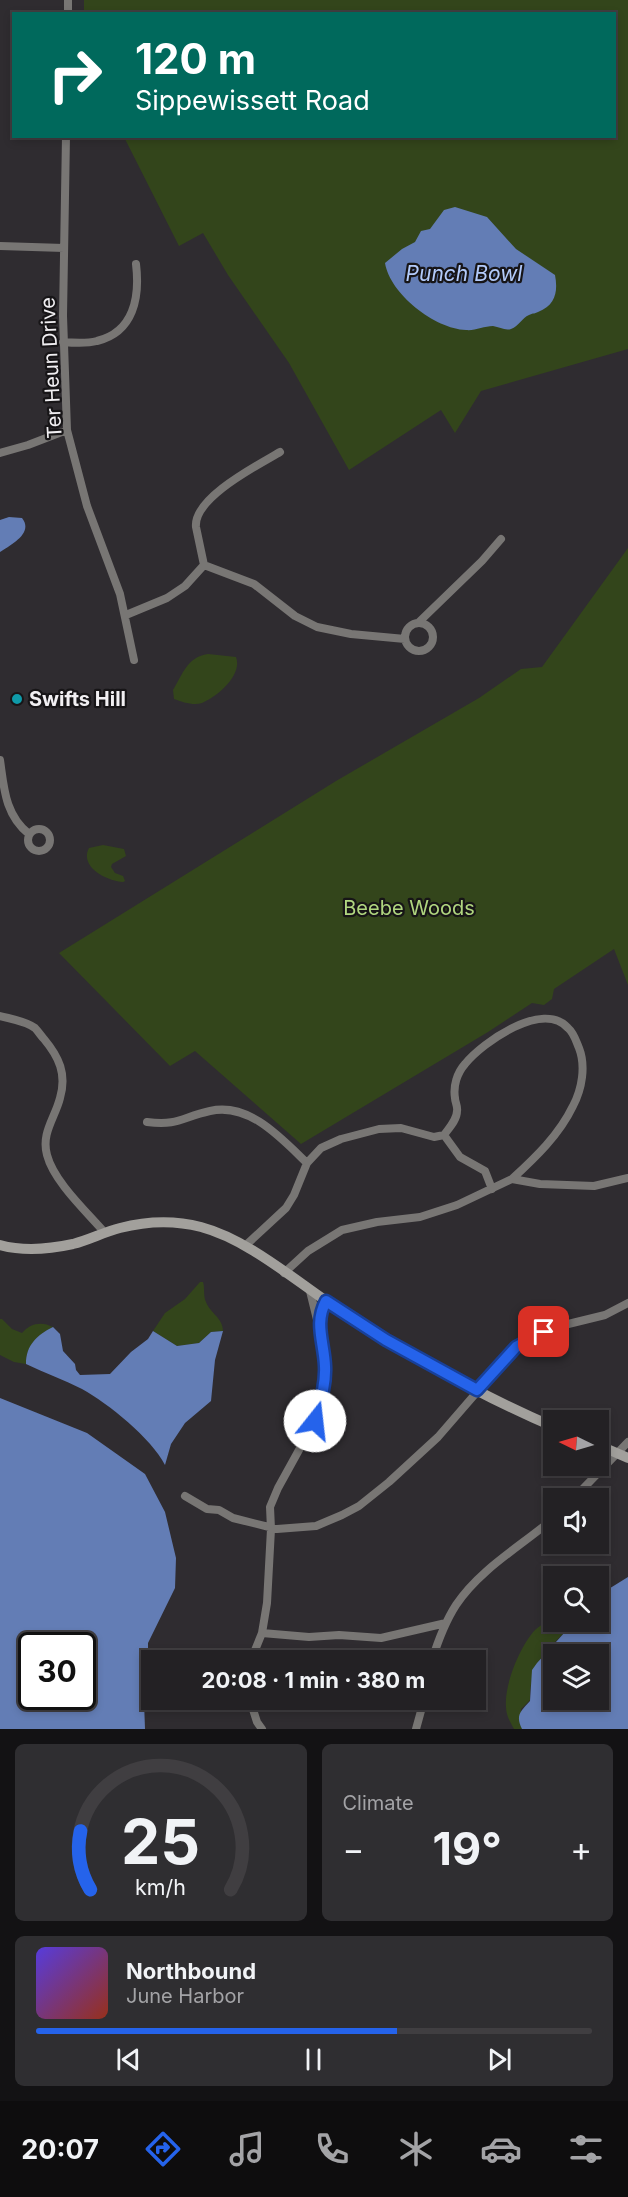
<!DOCTYPE html>
<html lang="en">
<head>
<meta charset="utf-8">
<style>
	:root { --surface:#232124; --page:#2f2e31; --text:#f1f3f6; --muted:#a3a3a6; --line:#403e41; --accent:#2563eb }
	body { margin:0; font-family:Inter,sans-serif; background:var(--page); color:var(--text); height:100vh; display:flex; flex-direction:column; font-size:22px; white-space:nowrap }
	* { box-sizing:border-box; margin:0 }
	p { font-size:20px; color:var(--muted) }
	.icon { flex:none; width:33px; height:33px; fill:none; stroke:currentColor; stroke-width:2; stroke-linecap:round; stroke-linejoin:round }
	.map { position:relative; height:1729px; overflow:hidden }
	.drawer { display:flex; flex-direction:column; gap:15px; padding:15px; background:#131214; flex:1 }
	.drawer>* { flex:none }
	.top-card { position:absolute; left:12px; top:12px; width:604px; height:126px; border-radius:0px; box-shadow:0 3px 9px #0003,0 0 0 2px var(--line); background:#00695c; color:#fff; overflow:hidden }
	.needle { width:39px; rotate:275deg }
	.controls { position:absolute; left:543px; top:1410px; display:grid; gap:12px }
	.controls a { display:grid; place-items:center; width:66px; height:66px; border-radius:0px; background:var(--surface); box-shadow:0 3px 9px #0003,0 0 0 2px var(--line); font-size:30px }
	.speed { position:absolute; left:18px; top:1632px; display:flex; gap:12px; font-size:30px; font-weight:700; text-align:center }
	.speed>* { display:grid; place-content:center; width:78px; height:78px; border-radius:50%; background:var(--surface); box-shadow:0 3px 9px #0003,0 0 0 2px var(--line); line-height:1 }
	.speed .limit { border:3px solid #111; border-radius:9px; background:#fff; color:#111 }
	.pin { position:absolute; display:grid; place-items:center; width:51px; height:51px; color:#fff; margin:-26px; border-radius:12px; box-shadow:0 3px 9px #0006 }
	.me { position:absolute; width:66px; margin:-33px; rotate:16deg; stroke-linejoin:round; filter:drop-shadow(0 0 4px #0008) }
	.turn { display:flex; align-items:center; gap:21px; height:126px; padding:0 24px; font-size:27px }
	.turn .icon { width:78px; height:78px; stroke-width:2.5 }
	.turn b { display:block; font-size:42px; line-height:51px }
	.big { font-size:45px; font-weight:700; line-height:1.1 }
	.drawer .widget { flex:1; display:flex; flex-direction:column; justify-content:center; gap:9px; min-width:0; padding:0 21px; border-radius:9px; background:var(--page) }
	.drawer .dial { align-items:center; gap:0 }
	.dial svg { height:156px; overflow:visible; fill:none; stroke:var(--line); stroke-width:7; stroke-linecap:round; text-anchor:middle }
	.dial text { fill:var(--text); stroke:none }
	.song { display:flex; align-items:center; gap:18px }
	.cover { width:72px; height:72px; border-radius:9px; background:linear-gradient(135deg,hsl(250 70% 55%),hsl(10 70% 35%)) }
	.played { height:6px; border-radius:3px; background:linear-gradient(90deg,var(--accent) 65%,var(--line) 65%) }
	.keys { display:flex; justify-content:space-around; direction:ltr }
	.heat { display:flex; justify-content:space-between; align-items:center; font-size:33px; direction:ltr }
	.drawer .tiles { flex:1; display:grid; gap:15px; grid-template-columns:1fr 1fr }
	.widget:last-child { grid-column:span 2 }
	.trip { position:absolute; left:141px; top:1650px; width:345px; height:60px; border-radius:0px; background:var(--surface); box-shadow:0 3px 9px #0003,0 0 0 2px var(--line); font-weight:700; line-height:60px; text-align:center }
	.tabs { display:flex; height:96px; justify-content:space-around; align-items:center; background:#0e0d0e; color:var(--muted) }
	.tabs .icon { width:42px; height:42px }
	.tabs .current { color:var(--accent) }
	.tabs b { font-size:27px; color:var(--text) }
	.map>svg:first-child { display:block }
</style>
</head>
<body>
<div class="map">
<svg width="628" height="1729" viewBox="0 0 628 1729">
	<rect width="100%" height="100%" fill="#2f2c30"/>
	<path fill="#33451b" d="M 84,0 L 628,0 L 628,349 L 481,391 L 455,433 L 441,410 L 349,470 L 289,363 L 228,275 L 203,233 L 179,246 L 124,137 L 615,136 L 615,14 L 84,14 Z
		M 628,548 L 628,985 L 614,949 L 554,989 L 552,999 L 544,1005 L 532,1003 L 488,1032 L 301,1144 L 195,1051 L 170,1066 L 59,953 L 336,781 L 479,698 L 521,669 L 542,667 Z
		M 208,654 L 236,657 C 243,675 217,697 202,703 C 194,706 182,702 174,699 L 173,690 C 183,674 187,657 208,654 Z
		M 103,845 L 124,849 L 126,856 L 112,864 L 111,867 L 115,873 L 123,876 L 125,881 L 123,882 C 107,881 79,867 89,848 Z
		M 200,1282 L 203,1282 C 205,1288 203,1296 206,1302 C 210,1313 223,1318 223,1331 L 211,1332 L 199,1343 L 177,1346 L 153,1331 L 165,1313 L 185,1299 Z
		M 0,1319 L 2,1319 L 12,1329 L 22,1333 C 30,1323 42,1321 53,1327 C 37,1335 26,1346 26,1364 L 14,1362 L 0,1355 Z
		M 550,1619 L 553,1619 L 554,1622 L 564,1624 L 579,1622 C 575,1626 569,1629 564,1633 C 541,1655 530,1668 530,1700 L 521,1709 L 522,1729 L 514,1729 C 510,1722 506,1715 506,1707 C 504,1685 520,1646 535,1630 C 539,1626 545,1623 550,1619 Z"/>
	<path fill="#637db5" fill-rule="evenodd" d="M 455,207 L 487,217 L 516,249 L 555,275 C 558,291 556,305 538,312 C 532,315 535,312 529,315 C 522,318 519,326 511,329 C 505,331 500,327 493,326 C 484,326 475,331 466,330 C 435,329 390,294 385,263 L 402,249 L 415,242 L 421,231 L 430,229 L 444,210 Z
		M 9,517 L 22,518 C 34,533 11,545 0,552 L 0,520 Z
		M 53,1327 L 60,1334 L 63,1351 L 75,1364 L 76,1370 L 80,1375 L 110,1374 L 131,1352 L 148,1339 L 153,1331 L 177,1346 L 199,1343 L 211,1332 L 223,1331 L 215,1360 L 211,1401 L 185,1423 L 171,1444 L 165,1465 C 151,1438 109,1404 82,1389 C 64,1380 45,1373 26,1364 C 26,1345 37,1335 53,1327 Z
		M 0,1398 L 87,1433 L 145,1474 L 165,1512 L 176,1558 L 175,1588 L 148,1643 L 148,1674 L 144,1701 L 145,1729 L 0,1729 ZM 32,1646 L 82,1646 L 82,1696 L 32,1696 Z
		M 628,1577 L 628,1729 L 522,1729 C 515,1715 521,1711 530,1701 L 532,1670 L 537,1663 L 565,1632 L 579,1622 L 598,1622 L 599,1591 L 607,1590 ZM 598,1654 L 598,1700 L 554,1700 L 554,1654 Z"/>
	<g fill="none" stroke-linecap="round" stroke-linejoin="round">
		<path stroke="#787674" stroke-width="8" d="M 68,14 L 68,0
			M 66,136 L 63,316 L 67,430 L 87,506 L 120,594 L 134,660
			M 0,246 L 64,248
			M 63,342 C 74,343 86,344 97,341 C 134,332 140,297 136,264
			M 280,452 C 258,465 193,498 196,527 L 204,565 L 254,584 L 295,616 L 317,627 L 351,634 L 405,639
			M 0,453 L 28,445 L 67,430
			M 126,615 L 167,598 L 185,586 L 204,565
			M 419,622 L 482,561 L 501,539
			M405 637a14 14 0 1 1 28 0a14 14 0 1 1-28 0Z
			M 0,760 C 4,788 5,815 29,834
			M28 840a11 11 0 1 1 22 0a11 11 0 1 1-22 0Z
			M 0,1016 C 11,1019 26,1021 35,1028 C 38,1031 41,1036 44,1039 C 59,1057 67,1074 60,1098 C 55,1118 41,1133 47,1155 C 54,1182 87,1212 105,1233
			M 147,1122 C 179,1126 182,1117 210,1111 C 249,1102 281,1138 307,1163
			M 444,1135 L 460,1157 L 485,1171 L 492,1189
			M 245,1246 L 286,1208 L 294,1195 L 307,1163 L 321,1148 L 341,1139 L 379,1129 L 401,1128 L 434,1137 L 444,1135 C 449,1128 457,1120 457,1111 C 458,1107 455,1102 455,1098 C 453,1086 457,1073 465,1064 C 483,1042 543,1000 568,1028 C 574,1033 576,1041 579,1048 C 586,1066 582,1089 573,1106 C 559,1135 536,1157 512,1179
			M 284,1273 L 308,1251 L 342,1230 L 377,1222 L 420,1217 L 457,1205 L 512,1179 L 540,1184 L 594,1186 L 628,1178
			M 185,1496 L 207,1509 L 219,1510 L 233,1518 L 277,1529 L 316,1526 L 342,1515 L 359,1506 L 389,1482 L 438,1437 L 516,1347 L 533,1337 L 556,1327 L 605,1315 L 628,1303
			M 574,1498 L 628,1442
			M 262,1633 L 309,1637 L 339,1635 L 381,1638 L 446,1623
			M 251,1660 L 262,1633 L 267,1603 L 271,1529 L 270,1507 L 278,1488 L 315,1421 L 322,1395 L 325,1367 L 323,1344 L 310,1291
			M 432,1660 C 438,1641 445,1622 456,1605 C 480,1569 521,1546 554,1518
			M 250,1700 L 257,1722 L 262,1729
			M 416,1729 L 424,1700"/>
		<path stroke="#a2a09c" stroke-width="10" d="M 0,1245 C 22,1251 50,1249 73,1244 C 89,1240 104,1232 120,1228 C 147,1221 174,1220 201,1227 C 250,1240 299,1284 341,1311 C 409,1355 479,1395 554,1427
			M 598,1445 L 628,1458"/>
	</g>
	<g fill="none" stroke-linecap="round" stroke-linejoin="round">
		<g stroke="#184099" stroke-width="15">
			<path id="route" d="M 315,1421 C 320,1403 326,1385 325,1366 C 324,1342 314,1323 326,1301 L 386,1340 L 477,1390 L 516,1347 L 544,1332"/>
		</g>
		<use href="#route" stroke="#2563eb" stroke-width="10"/>
	</g>
	<circle fill="#0f9aa8" stroke="#171517" stroke-width="2" cx="17" cy="699" r="6"/>
	<g text-anchor="middle" stroke-width="4.5" stroke-linejoin="round" paint-order="stroke">
		<g font-size="20" fill="#f1eff2" stroke="#171517">
			<text transform="translate(51 368) rotate(-93)" y="7">Ter Heun Drive</text>
		</g>
		<g font-size="20" font-weight="bold" fill="#f1eff2" stroke="#171517" text-anchor="start">
			<text x="29" y="706">Swifts Hill</text>
		</g>
		<g font-size="20" fill="#b0d67f" stroke="#171517">
			<text x="409" y="915">Beebe Woods</text>
		</g>
		<g font-size="21" font-style="italic" fill="#b3cbfb" stroke="#171517">
			<text x="464" y="281">Punch Bowl</text>
		</g>
	</g>
</svg>
<div class="controls">
<a><svg class="needle" viewBox="-14 -14 28 28"><path d="M0-13l5 13h-10z" fill="#e53935"/><path d="M0 13l5-13h-10z" fill="#a3a3a6"/></svg></a>
<a><svg class="icon" aria-label="sound" viewBox="0 0 24 24"><path d="M4 9h4l5-4v14l-5-4H4zM17 9q2 3 0 6"/></svg></a>
<a><svg class="icon" aria-label="search" viewBox="0 0 24 24"><circle cx="10" cy="10" r="6"/><path d="M15 15l6 6"/></svg></a>
<a><svg class="icon" aria-label="layers" viewBox="0 0 24 24"><path d="M12 4l9 5-9 5-9-5zM3 14l9 5 9-5"/></svg></a>
</div>
<div class="speed"><div class="limit">30</div></div>
<div class="pin" style="left:544px;top:1332px;background:#d93025"><svg class="icon" aria-label="arrive" viewBox="0 0 24 24"><path d="M6 21V4h12l-3 4 3 4H6"/></svg></div>
<svg class="me" style="left:315px;top:1421px" viewBox="-20 -20 40 40"><circle r="19" fill="#fff"/><path d="M0-13L10 11 0 6-10 11z" fill="#2563eb"/></svg>
<div class="trip">20:08 · 1 min · 380 m</div>
<div class="top-card">
<div class="turn"><svg class="icon" aria-label="right" viewBox="0 0 24 24"><path d="M7 20v-9h11M14 6l5 5-5 5"/></svg><div><b>120 m</b>Sippewissett Road</div></div>
</div>
</div>
<section class="drawer">
<div class="tiles">
<div class="widget dial"><svg viewBox="0 0 100 80">
<path d="M14 69A42 42 0 1 1 86 69"/>
<path d="M14 69A42 42 0 0 1 9 39" stroke="#2563eb"/>
<text x="50" y="56" font-size="32" font-weight="700">25</text>
<text x="50" y="72" font-size="11">km/h</text>
</svg></div>
<div class="widget"><p>Climate</p>
<div class="heat"><a>−</a><b class="big">19°</b><a>+</a></div>
</div>
<div class="widget">
<div class="song"><i class="cover"></i><div><b>Northbound</b><p>June Harbor</p></div></div>
<div class="played"></div>
<div class="keys"><svg class="icon" aria-label="previous" viewBox="0 0 24 24"><path d="M18 5L8 12l10 7zM5 5v14"/></svg><svg class="icon" aria-label="pause" viewBox="0 0 24 24"><path d="M8 5v14M16 5v14"/></svg><svg class="icon" aria-label="next" viewBox="0 0 24 24"><path d="M6 5l10 7-10 7zM19 5v14"/></svg></div>
</div>
</div>
</section>
<nav class="tabs">
<b>20:07</b>
<svg class="icon current" aria-label="directions" viewBox="0 0 24 24"><path d="M12 3l9 9-9 9-9-9zM9 14v-3h6M13 9l2 2-2 2"/></svg>
<svg class="icon" aria-label="music" viewBox="0 0 24 24"><path d="M9 18V5l10-2v13"/><circle cx="6" cy="18" r="3"/><circle cx="16" cy="16" r="3"/></svg>
<svg class="icon" aria-label="phone" viewBox="0 0 24 24"><path d="M5 4h4l2 5-3 2q2 4 5 5l2-3 5 2v4C11 20 4 13 5 4z"/></svg>
<svg class="icon" aria-label="climate" viewBox="0 0 24 24"><path d="M12 3v18M4 7l16 10M4 17L20 7"/></svg>
<svg class="icon" aria-label="car" viewBox="0 0 24 24"><path d="M5 17H2v-5l4-1 3-4h7l3 4 3 1v5h-3M9 17h6M6 11h13"/><circle cx="7" cy="17" r="2"/><circle cx="17" cy="17" r="2"/></svg>
<svg class="icon" aria-label="filters" viewBox="0 0 24 24"><path d="M4 7h16M4 17h16"/><circle cx="9" cy="7" r="2"/><circle cx="15" cy="17" r="2"/></svg>
</nav>
</body>
</html>
